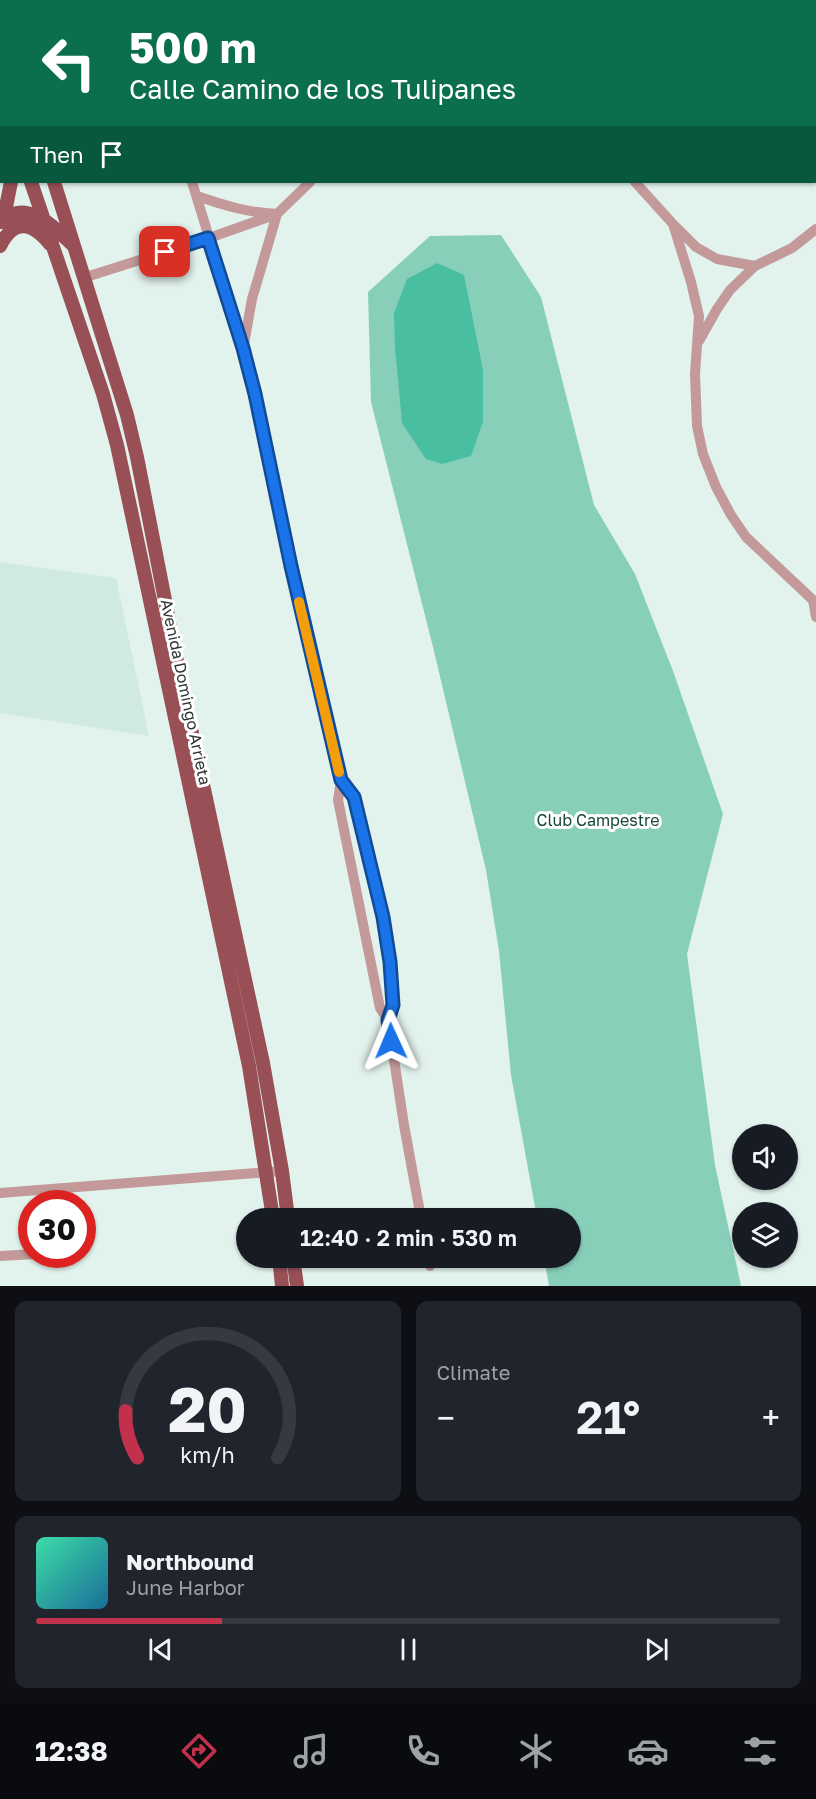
<!DOCTYPE html>
<html lang="en">
<head>
<meta charset="utf-8">
<style>
	:root { --surface:#171b24; --page:#20242c; --text:#f1f3f6; --muted:#9ea1a6; --line:#363941; --accent:#c1314b }
	body { margin:0; font-family:"Golos Text",sans-serif; background:var(--page); color:var(--text); height:100vh; display:flex; flex-direction:column; font-size:22px; white-space:nowrap }
	* { box-sizing:border-box; margin:0 }
	p { font-size:20px; color:var(--muted) }
	.icon { flex:none; width:33px; height:33px; fill:none; stroke:currentColor; stroke-width:2; stroke-linecap:round; stroke-linejoin:round }
	.map { position:relative; height:1286px; overflow:hidden }
	.details { display:flex; flex-direction:column; gap:15px; padding:15px; background:#0d0f14; flex:1 }
	.details>* { flex:none }
	.guide { position:absolute; left:0px; top:0px; width:816px; height:183px; box-shadow:0 2px 4px #0004; background:#0b6e4f; color:#fff; overflow:hidden }
	.controls { position:absolute; left:732px; top:1124px; display:grid; gap:12px }
	.controls a { display:grid; place-items:center; width:66px; height:66px; border-radius:50%; background:var(--surface); box-shadow:0 2px 4px #0004; font-size:30px }
	.speed { position:absolute; left:18px; top:1190px; display:flex; gap:12px; font-size:30px; font-weight:700; text-align:center }
	.speed>* { display:grid; place-content:center; width:78px; height:78px; border-radius:50%; background:var(--surface); box-shadow:0 2px 4px #0004; line-height:1 }
	.speed .limit { border:9px solid #d22; background:#fff; color:#111 }
	.pin { position:absolute; display:grid; place-items:center; width:51px; height:51px; color:#fff; margin:-26px; border-radius:12px; box-shadow:0 3px 9px #0006 }
	.me { position:absolute; width:66px; margin:-33px; rotate:359deg; stroke-linejoin:round; filter:drop-shadow(0 0 4px #0008) }
	.turn { display:flex; align-items:center; gap:21px; height:126px; padding:0 30px; font-size:27px }
	.turn .icon { width:78px; height:78px; stroke-width:2.5 }
	.turn b { display:block; font-size:42px; line-height:51px }
	.then { display:flex; align-items:center; height:57px; padding:0 30px; background:#0003; gap:12px; font-size:22px }
	.big { font-size:45px; font-weight:600; line-height:1.1 }
	.details .widget { flex:1; display:flex; flex-direction:column; justify-content:center; gap:9px; min-width:0; padding:0 21px; border-radius:12px; background:var(--page) }
	.details .dial { align-items:center; gap:0 }
	.dial svg { height:156px; overflow:visible; fill:none; stroke:var(--line); stroke-width:7; stroke-linecap:round; text-anchor:middle }
	.dial text { fill:var(--text); stroke:none }
	.song { display:flex; align-items:center; gap:18px }
	.cover { width:72px; height:72px; border-radius:9px; background:linear-gradient(135deg,hsl(160 70% 55%),hsl(200 70% 35%)) }
	.played { height:6px; border-radius:3px; background:linear-gradient(90deg,var(--accent) 25%,var(--line) 25%) }
	.keys { display:flex; justify-content:space-around; direction:ltr }
	.heat { display:flex; justify-content:space-between; align-items:center; font-size:33px; direction:ltr }
	.details .tiles { flex:1; display:grid; gap:15px; grid-template-columns:1fr 1fr }
	.widget:last-child { grid-column:span 2 }
	.trip { position:absolute; left:236px; top:1208px; width:345px; height:60px; border-radius:30px; background:var(--surface); box-shadow:0 2px 4px #0004; font-weight:600; line-height:60px; text-align:center }
	.dock { display:flex; height:96px; justify-content:space-around; align-items:center; background:#090b0e; color:var(--muted) }
	.dock .icon { width:42px; height:42px }
	.dock .active { color:var(--accent) }
	.dock b { font-size:27px; color:var(--text) }
	.map>svg:first-child { display:block }
</style>
</head>
<body>
<div class="map">
<svg width="816" height="1286" viewBox="0 0 816 1286">
	<rect width="100%" height="100%" fill="#e2f2ec"/>
	<path fill="#d0eae1" d="M 0,562 L 116,578 L 149,736 L 0,713 Z"/>
	<path fill="#88cfba" d="M 501,235 L 541,297 L 594,505 L 635,574 L 673,671 L 723,814 L 687,954 L 715,1165 L 741,1286 L 549,1286 L 544,1257 L 570,1257 L 570,1218 L 537,1218 L 511,1075 L 499,951 L 486,870 L 433,647 L 371,402 L 368,292 L 430,236 Z"/>
	<path fill="#4abea1" d="M 437,263 L 464,275 L 483,370 L 483,422 L 471,456 L 442,464 L 426,459 L 402,423 L 395,347 L 394,313 L 407,279 Z"/>
	<g fill="none" stroke-linecap="round" stroke-linejoin="round">
		<path stroke="#c3999a" stroke-width="10" d="M 130,0 L 131,2
			M 729,0 L 730,2
			M 252,2 L 255,0
			M 814,89 L 816,91
			M 192,182 L 243,348 L 291,566 L 341,780 L 338,800 L 380,1008 L 388,1020 L 404,1125 L 421,1218
			M 635,182 L 673,224 L 691,282 L 699,316 L 695,374 L 697,426 L 703,454 L 716,487 L 731,515 L 746,537 L 813,600 L 816,617
			M 197,196 C 223,205 249,213 277,214 L 252,299 L 244,344
			M 675,226 L 696,247 L 717,259 L 755,266 L 792,248 L 816,229
			M 83,278 L 209,238 L 277,214 L 310,182
			M 699,341 L 717,309 L 730,290 L 755,266
			M 341,780 L 354,797 L 383,917 L 390,962 L 393,1005 L 388,1020
			M 0,1193 L 282,1171
			M 0,1256 L 35,1254
			M 428,1257 L 430,1266"/>
		<path stroke="#985056" stroke-width="14" d="M 0,22 L 2,27
			M 0,119 L 0,84
			M 31,182 L 103,394 L 117,445 L 249,1066 L 273,1218
			M 54,182 L 127,415 L 137,457 L 182,687 L 263,1063 L 282,1171 L 288,1218
			M 0,222 C 27,197 53,227 73,245
			M 3,222 L 11,182
			M 0,246 C 14,218 32,222 50,244
			M 279,1257 L 282,1286
			M 293,1257 L 297,1286"/>
	</g>
	<g fill="none" stroke-linecap="round" stroke-linejoin="round">
		<g stroke="#114b97" stroke-width="15">
			<path id="route" d="M 165,252 L 208,238 L 243,348 L 255,394 L 291,566 L 341,780 L 354,797 L 383,917 L 390,962 L 393,1005 L 388,1020 L 391,1041"/>
		</g>
		<use href="#route" stroke="#1a73e8" stroke-width="10"/>
		<path stroke="#f59e0b" stroke-width="10" d="M 299,602 L 339,772"/>
	</g>
	<g text-anchor="middle" stroke-width="6" stroke-linejoin="round" paint-order="stroke">
		<g font-size="16" fill="#2f3533" stroke="#fff">
			<text transform="translate(186 692) rotate(78)" y="6">Avenida Domingo Arrieta</text>
		</g>
		<g font-size="16" fill="#16483b" stroke="#fff">
			<text x="598" y="826">Club Campestre</text>
		</g>
	</g>
</svg>
<div class="controls">
<a><svg class="icon" aria-label="sound" viewBox="0 0 24 24"><path d="M4 9h4l5-4v14l-5-4H4zM17 9q2 3 0 6"/></svg></a>
<a><svg class="icon" aria-label="layers" viewBox="0 0 24 24"><path d="M12 4l9 5-9 5-9-5zM3 14l9 5 9-5"/></svg></a>
</div>
<div class="speed"><div class="limit">30</div></div>
<div class="pin" style="left:165px;top:252px;background:#d93025"><svg class="icon" aria-label="arrive" viewBox="0 0 24 24"><path d="M6 21V4h12l-3 4 3 4H6"/></svg></div>
<svg class="me" style="left:391px;top:1041px" viewBox="-20 -20 40 40"><path d="M0-17L14 15 0 8-14 15z" fill="#1a73e8" stroke="#fff" stroke-width="4"/></svg>
<div class="trip">12:40 · 2 min · 530 m</div>
<div class="guide">
<div class="turn"><svg class="icon" aria-label="left" viewBox="0 0 24 24"><path d="M17 20v-9H6M10 6l-5 5 5 5"/></svg><div><b>500 m</b>Calle Camino de los Tulipanes</div></div>
<div class="then">Then<svg class="icon" aria-label="arrive" viewBox="0 0 24 24"><path d="M6 21V4h12l-3 4 3 4H6"/></svg></div>
</div>
</div>
<section class="details">
<div class="tiles">
<div class="widget dial"><svg viewBox="0 0 100 80">
<path d="M14 69A42 42 0 1 1 86 69"/>
<path d="M14 69A42 42 0 0 1 8 45" stroke="#c1314b"/>
<text x="50" y="56" font-size="32" font-weight="700">20</text>
<text x="50" y="72" font-size="11">km/h</text>
</svg></div>
<div class="widget"><p>Climate</p>
<div class="heat"><a>−</a><b class="big">21°</b><a>+</a></div>
</div>
<div class="widget">
<div class="song"><i class="cover"></i><div><b>Northbound</b><p>June Harbor</p></div></div>
<div class="played"></div>
<div class="keys"><svg class="icon" aria-label="previous" viewBox="0 0 24 24"><path d="M18 5L8 12l10 7zM5 5v14"/></svg><svg class="icon" aria-label="pause" viewBox="0 0 24 24"><path d="M8 5v14M16 5v14"/></svg><svg class="icon" aria-label="next" viewBox="0 0 24 24"><path d="M6 5l10 7-10 7zM19 5v14"/></svg></div>
</div>
</div>
</section>
<nav class="dock">
<b>12:38</b>
<svg class="icon active" aria-label="directions" viewBox="0 0 24 24"><path d="M12 3l9 9-9 9-9-9zM9 14v-3h6M13 9l2 2-2 2"/></svg>
<svg class="icon" aria-label="music" viewBox="0 0 24 24"><path d="M9 18V5l10-2v13"/><circle cx="6" cy="18" r="3"/><circle cx="16" cy="16" r="3"/></svg>
<svg class="icon" aria-label="phone" viewBox="0 0 24 24"><path d="M5 4h4l2 5-3 2q2 4 5 5l2-3 5 2v4C11 20 4 13 5 4z"/></svg>
<svg class="icon" aria-label="climate" viewBox="0 0 24 24"><path d="M12 3v18M4 7l16 10M4 17L20 7"/></svg>
<svg class="icon" aria-label="car" viewBox="0 0 24 24"><path d="M5 17H2v-5l4-1 3-4h7l3 4 3 1v5h-3M9 17h6M6 11h13"/><circle cx="7" cy="17" r="2"/><circle cx="17" cy="17" r="2"/></svg>
<svg class="icon" aria-label="filters" viewBox="0 0 24 24"><path d="M4 7h16M4 17h16"/><circle cx="9" cy="7" r="2"/><circle cx="15" cy="17" r="2"/></svg>
</nav>
</body>
</html>
